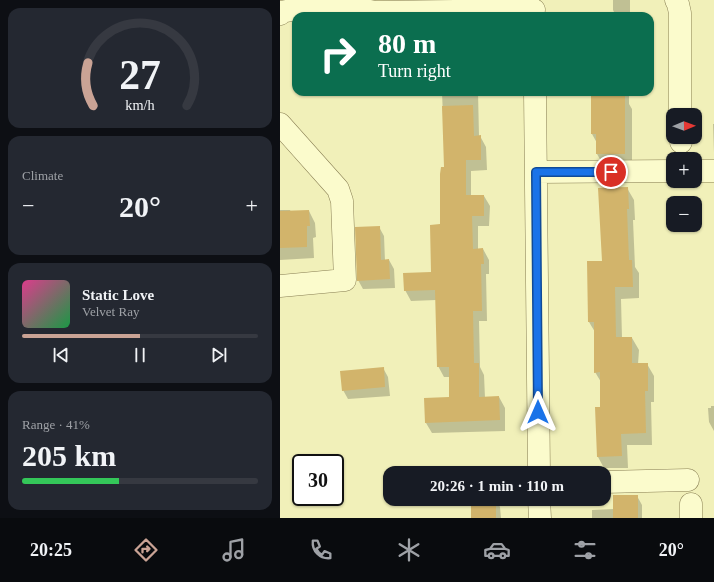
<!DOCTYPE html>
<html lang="en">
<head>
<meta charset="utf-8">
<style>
	:root { --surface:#171b24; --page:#242831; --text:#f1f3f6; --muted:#9ea1a6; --line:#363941; --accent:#caa395 }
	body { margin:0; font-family:"Times New Roman",serif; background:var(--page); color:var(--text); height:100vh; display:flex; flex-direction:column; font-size:15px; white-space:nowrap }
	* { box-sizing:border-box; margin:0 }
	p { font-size:13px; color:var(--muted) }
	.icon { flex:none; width:22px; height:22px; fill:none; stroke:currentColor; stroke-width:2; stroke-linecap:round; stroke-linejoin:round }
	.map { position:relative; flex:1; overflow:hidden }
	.drawer { display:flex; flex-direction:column; gap:8px; padding:8px; background:#0d0f14; width:280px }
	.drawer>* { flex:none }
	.hud { position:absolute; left:12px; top:12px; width:362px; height:84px; border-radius:12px; box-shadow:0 1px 3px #0004; background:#0b6e4f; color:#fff; overflow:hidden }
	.needle { width:26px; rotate:89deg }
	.buttons { position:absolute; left:386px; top:108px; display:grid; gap:8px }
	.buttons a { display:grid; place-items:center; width:36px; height:36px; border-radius:8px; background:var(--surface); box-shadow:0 1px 3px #0004; font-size:20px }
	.speed { position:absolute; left:12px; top:454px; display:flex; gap:8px; font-size:20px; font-weight:700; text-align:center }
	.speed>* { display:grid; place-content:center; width:52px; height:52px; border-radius:50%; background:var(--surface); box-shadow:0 1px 3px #0004; line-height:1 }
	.speed .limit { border:2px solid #111; border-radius:6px; background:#fff; color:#111 }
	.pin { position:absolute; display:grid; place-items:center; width:34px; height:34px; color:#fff; margin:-17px; border:2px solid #fff; border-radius:50%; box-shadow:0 1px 4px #0007 }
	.me { position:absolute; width:44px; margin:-22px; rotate:0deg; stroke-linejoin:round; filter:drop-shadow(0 0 3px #0008) }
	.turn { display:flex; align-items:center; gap:14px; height:84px; padding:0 20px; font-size:18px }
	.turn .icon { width:52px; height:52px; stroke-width:2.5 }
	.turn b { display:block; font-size:28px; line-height:34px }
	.big { font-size:30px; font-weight:600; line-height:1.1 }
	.drawer .card { flex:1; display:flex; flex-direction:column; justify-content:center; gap:6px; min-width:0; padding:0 14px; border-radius:12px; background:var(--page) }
	.drawer .dial { align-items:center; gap:0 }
	.dial svg { height:104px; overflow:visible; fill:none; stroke:var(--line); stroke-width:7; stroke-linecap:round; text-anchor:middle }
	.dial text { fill:var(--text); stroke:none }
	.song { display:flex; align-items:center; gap:12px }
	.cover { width:48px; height:48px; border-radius:6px; background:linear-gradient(135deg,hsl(330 70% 55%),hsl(140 70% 35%)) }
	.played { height:4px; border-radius:2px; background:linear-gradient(90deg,var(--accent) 50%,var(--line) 50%) }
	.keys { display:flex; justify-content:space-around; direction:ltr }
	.heat { display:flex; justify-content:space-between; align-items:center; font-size:22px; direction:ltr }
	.charge { height:6px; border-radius:3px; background:linear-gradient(90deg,#34c759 41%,var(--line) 0) }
	.trip { position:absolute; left:103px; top:466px; width:228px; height:40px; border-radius:12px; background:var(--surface); box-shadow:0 1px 3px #0004; font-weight:600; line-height:40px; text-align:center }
	.dock { display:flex; height:64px; justify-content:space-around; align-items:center; background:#090b0e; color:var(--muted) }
	.dock .icon { width:28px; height:28px }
	.dock .current { color:var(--accent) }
	.dock b { font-size:18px; color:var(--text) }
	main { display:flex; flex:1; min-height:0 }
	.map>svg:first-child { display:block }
</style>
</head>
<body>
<main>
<section class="drawer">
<div class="card dial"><svg viewBox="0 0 100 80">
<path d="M14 69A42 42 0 1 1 86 69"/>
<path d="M14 69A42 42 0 0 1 10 36" stroke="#caa395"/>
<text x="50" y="56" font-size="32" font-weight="700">27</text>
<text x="50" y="72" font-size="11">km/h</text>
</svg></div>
<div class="card"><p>Climate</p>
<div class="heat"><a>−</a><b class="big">20°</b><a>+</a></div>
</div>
<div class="card">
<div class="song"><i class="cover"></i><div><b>Static Love</b><p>Velvet Ray</p></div></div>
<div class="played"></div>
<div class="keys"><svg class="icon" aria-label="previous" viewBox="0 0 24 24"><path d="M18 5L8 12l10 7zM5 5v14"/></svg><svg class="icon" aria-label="pause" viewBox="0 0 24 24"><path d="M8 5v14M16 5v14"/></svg><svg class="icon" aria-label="next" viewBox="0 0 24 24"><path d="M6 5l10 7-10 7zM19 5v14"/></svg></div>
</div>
<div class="card"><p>Range · 41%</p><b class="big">205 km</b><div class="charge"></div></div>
</section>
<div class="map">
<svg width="434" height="518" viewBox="0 0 434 518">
	<rect width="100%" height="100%" fill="#f1f0b9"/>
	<path fill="#0003" d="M 333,0 L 350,0 L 350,16 L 336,16 L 333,10 Z
		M 331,14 L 332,16 L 316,16 L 316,15 Z
		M 162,92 L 198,92 L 199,136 L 200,136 L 206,147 L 207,170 L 191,171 L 191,196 L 204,196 L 210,206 L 209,226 L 198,226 L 198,249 L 203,249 L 209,260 L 209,274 L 206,274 L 207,321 L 199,321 L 200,367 L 204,375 L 205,398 L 219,397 L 225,408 L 225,431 L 152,433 L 146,423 L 170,398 L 170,377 L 164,377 L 158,366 L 156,300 L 131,301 L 125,290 L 152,273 L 161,225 L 165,168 Z
		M 316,92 L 349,92 L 349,104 L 352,109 L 352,166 L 324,166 L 317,154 L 317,143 L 312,134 L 312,97 L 316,97 Z
		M 433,124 L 434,124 L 434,153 Z
		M 347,188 L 354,200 L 355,220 L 353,220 L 355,267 L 359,273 L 359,298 L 341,299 L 342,338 L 352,338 L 359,350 L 358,364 L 367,364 L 374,376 L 374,402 L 371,402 L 372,445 L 347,445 L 348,468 L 324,468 L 318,457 L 321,408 L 321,382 L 315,372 L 315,332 L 309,322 L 323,262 Z
		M 0,210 L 10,210 L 11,212 L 29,211 L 35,223 L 36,237 L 33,238 L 34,258 L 0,260 Z
		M 99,227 L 104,236 L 105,261 L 109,260 L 114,269 L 115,288 L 83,289 L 78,280 Z
		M 103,368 L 108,377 L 110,396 L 68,399 L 63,390 Z
		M 431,406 L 434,406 L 434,431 L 429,422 L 428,408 L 431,408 Z
		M 357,496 L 362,505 L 362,518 L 312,518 L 312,510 L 334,509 Z
		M 192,499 L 216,499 L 220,507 L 221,518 L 192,518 Z"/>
	<path fill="#d2b46b" d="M 311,96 L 345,96 L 345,154 L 316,154 L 316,134 L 311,134 Z
		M 193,105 L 194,136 L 201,135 L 201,160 L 186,160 L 186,195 L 204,195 L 204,216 L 192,216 L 193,249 L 203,248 L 204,264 L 201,264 L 202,311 L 193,311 L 194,363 L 199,363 L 199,397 L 219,396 L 220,420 L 145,423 L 144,398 L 169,397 L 169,367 L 157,367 L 155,290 L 124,291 L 123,273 L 151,272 L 150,225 L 160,224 L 160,174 L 161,167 L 164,167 L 162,106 Z
		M 348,187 L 349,209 L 347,209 L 349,260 L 352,260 L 353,287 L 335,287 L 336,337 L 352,337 L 352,363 L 368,363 L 368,391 L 365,391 L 366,433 L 341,434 L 342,456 L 317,457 L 315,407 L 320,407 L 320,372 L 314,373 L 314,322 L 308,322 L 307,261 L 322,261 L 318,188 Z
		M 29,210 L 30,226 L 27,226 L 27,247 L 0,248 L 0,211 Z
		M 100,226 L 101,260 L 109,259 L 110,279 L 77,281 L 75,227 Z
		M 104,367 L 105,387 L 62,391 L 60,371 Z
		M 333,495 L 358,495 L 358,518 L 333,518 Z
		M 191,499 L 216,499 L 216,518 L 191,518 Z"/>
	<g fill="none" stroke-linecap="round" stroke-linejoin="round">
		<g stroke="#887e53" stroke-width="23">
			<path id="minor" d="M 396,0 L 398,4 L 400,13 L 400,115
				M 0,14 L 1,12 L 28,7 L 66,7 L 96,12 L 254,10
				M 255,92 L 259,473
				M 0,124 L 58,189 L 62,201 L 65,280 L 0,286
				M 401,137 L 401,142
				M 415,171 L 434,171
				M 256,172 L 393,171
				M 324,482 L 408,480
				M 259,499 L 260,518
				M 411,504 L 411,518"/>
		</g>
		<use href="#minor" stroke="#fbfbcc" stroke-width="22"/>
	</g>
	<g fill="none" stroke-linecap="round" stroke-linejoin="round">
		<g stroke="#114b97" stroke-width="10">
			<path id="route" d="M 258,412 L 256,172 L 331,172"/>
		</g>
		<use href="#route" stroke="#1a73e8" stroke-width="7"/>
	</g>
</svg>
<div class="buttons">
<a><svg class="needle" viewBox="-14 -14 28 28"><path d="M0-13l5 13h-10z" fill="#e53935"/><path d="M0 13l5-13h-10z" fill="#9ea1a6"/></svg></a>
<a>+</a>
<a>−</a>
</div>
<div class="speed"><div class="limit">30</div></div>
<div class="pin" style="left:331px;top:172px;background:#d93025"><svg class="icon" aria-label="arrive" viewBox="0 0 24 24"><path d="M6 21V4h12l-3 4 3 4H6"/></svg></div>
<svg class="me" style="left:258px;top:412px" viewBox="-20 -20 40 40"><path d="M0-17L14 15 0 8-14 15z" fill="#1a73e8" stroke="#fff" stroke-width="4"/></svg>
<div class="trip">20:26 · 1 min · 110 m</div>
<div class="hud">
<div class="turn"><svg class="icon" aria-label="right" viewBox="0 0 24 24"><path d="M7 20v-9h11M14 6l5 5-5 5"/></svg><div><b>80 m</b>Turn right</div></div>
</div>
</div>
</main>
<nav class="dock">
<b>20:25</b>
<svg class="icon current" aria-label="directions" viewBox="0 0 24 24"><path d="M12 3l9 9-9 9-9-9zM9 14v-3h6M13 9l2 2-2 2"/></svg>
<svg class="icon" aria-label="music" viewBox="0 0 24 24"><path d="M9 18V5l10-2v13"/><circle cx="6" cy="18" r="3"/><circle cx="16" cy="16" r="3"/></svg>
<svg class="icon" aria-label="phone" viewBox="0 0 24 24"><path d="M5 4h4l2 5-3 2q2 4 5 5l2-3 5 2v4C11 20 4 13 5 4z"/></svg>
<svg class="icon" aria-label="climate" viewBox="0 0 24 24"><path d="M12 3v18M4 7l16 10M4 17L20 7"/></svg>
<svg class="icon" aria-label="car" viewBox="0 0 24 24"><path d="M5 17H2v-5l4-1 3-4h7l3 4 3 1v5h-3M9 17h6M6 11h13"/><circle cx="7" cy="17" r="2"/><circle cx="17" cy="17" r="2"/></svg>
<svg class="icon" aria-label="filters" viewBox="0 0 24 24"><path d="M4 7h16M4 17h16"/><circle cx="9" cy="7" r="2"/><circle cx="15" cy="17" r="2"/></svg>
<b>20°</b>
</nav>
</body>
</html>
